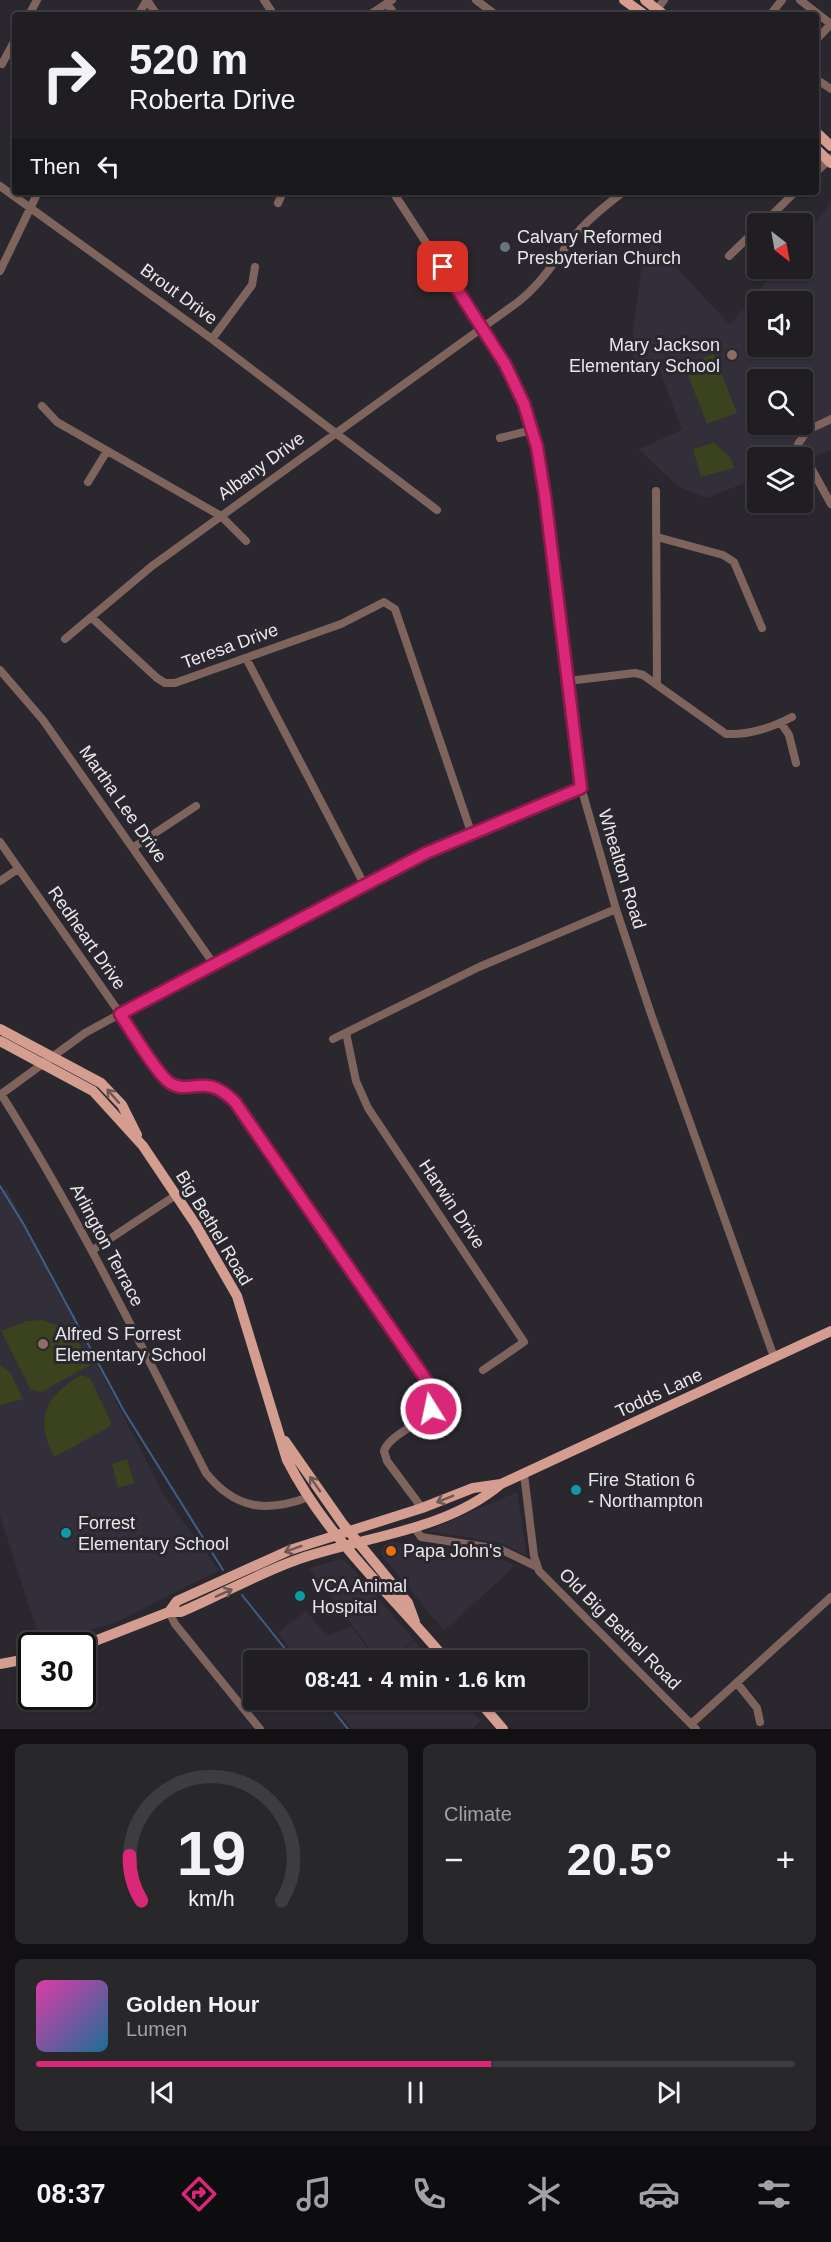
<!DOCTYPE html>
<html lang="en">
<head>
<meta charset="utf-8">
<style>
	:root { --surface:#201e22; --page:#28272a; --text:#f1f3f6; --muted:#a2a2a5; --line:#3d3c40; --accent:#db2777 }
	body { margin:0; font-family:Helvetica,sans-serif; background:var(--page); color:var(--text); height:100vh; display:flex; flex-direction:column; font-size:22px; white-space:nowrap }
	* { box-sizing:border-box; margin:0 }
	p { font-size:20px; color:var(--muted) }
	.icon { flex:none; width:33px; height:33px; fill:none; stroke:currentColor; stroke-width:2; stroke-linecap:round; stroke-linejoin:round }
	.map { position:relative; height:1729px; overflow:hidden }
	.side { display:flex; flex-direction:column; gap:15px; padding:15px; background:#121013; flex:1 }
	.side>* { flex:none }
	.top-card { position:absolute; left:12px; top:12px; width:807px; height:183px; border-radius:6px; box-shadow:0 2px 4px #0004,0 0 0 2px var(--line); background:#201e22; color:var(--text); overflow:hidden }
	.needle { width:39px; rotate:149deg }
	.controls { position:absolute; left:747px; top:213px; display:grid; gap:12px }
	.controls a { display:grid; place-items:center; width:66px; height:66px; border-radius:6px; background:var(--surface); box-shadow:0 2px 4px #0004,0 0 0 2px var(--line); font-size:30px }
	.speed { position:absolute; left:18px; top:1632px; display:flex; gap:12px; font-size:30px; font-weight:700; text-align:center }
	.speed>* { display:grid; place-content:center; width:78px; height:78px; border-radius:50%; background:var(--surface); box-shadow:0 2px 4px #0004,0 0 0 2px var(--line); line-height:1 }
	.speed .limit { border:3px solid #111; border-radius:9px; background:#fff; color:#111 }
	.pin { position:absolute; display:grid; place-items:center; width:51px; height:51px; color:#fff; margin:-26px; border-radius:12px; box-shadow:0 3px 9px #0006 }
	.me { position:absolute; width:66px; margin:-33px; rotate:350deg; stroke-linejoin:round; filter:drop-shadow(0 0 4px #0008) }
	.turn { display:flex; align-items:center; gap:21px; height:126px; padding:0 18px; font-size:27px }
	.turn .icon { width:78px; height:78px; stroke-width:2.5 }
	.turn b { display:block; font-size:42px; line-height:51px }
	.then { display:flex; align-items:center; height:57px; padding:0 18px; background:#0003; gap:12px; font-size:22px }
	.big { font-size:45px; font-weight:700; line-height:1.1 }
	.side .widget { flex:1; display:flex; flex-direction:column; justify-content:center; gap:9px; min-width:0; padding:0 21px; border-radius:9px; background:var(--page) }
	.side .dial { align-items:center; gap:0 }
	.dial svg { height:156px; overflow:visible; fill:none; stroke:var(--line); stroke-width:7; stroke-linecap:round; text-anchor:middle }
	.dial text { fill:var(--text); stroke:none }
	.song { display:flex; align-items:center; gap:18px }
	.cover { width:72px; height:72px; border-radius:9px; background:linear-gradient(135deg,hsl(320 70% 55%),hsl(200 70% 35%)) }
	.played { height:6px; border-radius:3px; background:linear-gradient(90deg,var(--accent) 60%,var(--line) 60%) }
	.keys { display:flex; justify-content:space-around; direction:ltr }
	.heat { display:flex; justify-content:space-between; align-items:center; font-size:33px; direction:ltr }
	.side .tiles { flex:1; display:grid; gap:15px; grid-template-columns:1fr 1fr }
	.widget:last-child { grid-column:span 2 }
	.trip { position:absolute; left:243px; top:1650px; width:345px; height:60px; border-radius:6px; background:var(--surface); box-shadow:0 2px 4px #0004,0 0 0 2px var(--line); font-weight:700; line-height:60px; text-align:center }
	.tabs { display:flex; height:96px; justify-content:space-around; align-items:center; background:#0d0c0e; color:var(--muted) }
	.tabs .icon { width:42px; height:42px }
	.tabs .current { color:var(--accent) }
	.tabs b { font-size:27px; color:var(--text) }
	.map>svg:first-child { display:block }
</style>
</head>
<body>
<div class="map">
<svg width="831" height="1729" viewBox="0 0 831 1729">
	<rect width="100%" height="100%" fill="#2a282e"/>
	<path fill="#322e3a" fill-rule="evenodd" d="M 831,203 L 831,450 L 803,461 L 802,458 L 758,458 L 757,478 L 707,498 L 677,486 L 639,449 L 682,430 L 657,363 L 633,363 L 633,333 L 641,271 L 652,241 L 730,325 L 777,269 L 802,268 L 803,237 ZM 758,302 L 802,302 L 802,346 L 758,346 ZM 758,380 L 802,380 L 802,424 L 758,424 Z
		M 7,1189 L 165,1497 L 219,1570 L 114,1623 L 41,1644 L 0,1515 L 0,1192 Z
		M 517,1492 L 527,1556 L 501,1543 L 427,1531 Z
		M 393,1542 L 495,1556 L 515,1566 L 444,1631 L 381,1554 L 384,1545 Z
		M 341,1559 L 349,1564 L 414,1640 L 388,1660 L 378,1660 L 309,1568 Z
		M 306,1611 L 327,1636 L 351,1626 L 376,1660 L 299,1660 L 278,1633 Z
		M 414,1641 L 430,1660 L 390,1660 Z
		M 329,1700 L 463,1700 L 481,1721 L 472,1729 L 352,1729 Z"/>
	<path fill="#3b431e" d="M 714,354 L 737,413 L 707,424 L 684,365 Z
		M 714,443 L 731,458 L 734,468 L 701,477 L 693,449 Z
		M 42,1320 L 72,1330 L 90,1365 L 41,1392 L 31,1390 L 1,1331 L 27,1321 Z
		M 0,1365 L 10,1372 L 23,1399 L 0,1405 Z
		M 81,1375 L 90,1378 L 111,1422 L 109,1427 L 54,1457 C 34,1416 46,1397 81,1375 Z
		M 127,1459 L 134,1483 L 118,1488 L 112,1464 Z"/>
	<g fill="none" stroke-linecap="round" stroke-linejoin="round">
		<path stroke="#3d5f8a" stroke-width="2" d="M 0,1186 L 24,1225 L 124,1411 L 223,1570
			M 242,1595 L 294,1660
			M 325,1700 L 348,1729"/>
		<path stroke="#7f645d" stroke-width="8" d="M 147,0 L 157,15
			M 264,0 L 274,15
			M 476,0 L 496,15
			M 800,0 L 831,24 L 816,40
			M 387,3 L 395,15
			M 29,15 L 37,0
			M 138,15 L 147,0
			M 369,15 L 392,0
			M 653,15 L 664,0
			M 770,15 L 782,0
			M 2,64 L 15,40
			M 816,79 L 831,89
			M 816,172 L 831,158
			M 0,186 L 212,339 L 437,510
			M 393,192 L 505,364 L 528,417 L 545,496 L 581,787 L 616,909 L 651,1014 L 774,1357
			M 278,203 L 283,192
			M 763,224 L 795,192
			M 729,256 L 758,228
			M 0,271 L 38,192
			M 212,339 L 252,285 L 255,267
			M 42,406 L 57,422 L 221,516 L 246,541
			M 831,419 L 808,430 L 798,444 L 831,504
			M 500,438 L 532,430
			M 88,482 L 107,451
			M 656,491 L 657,684
			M 657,537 L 723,555 L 734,562 L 762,628
			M 91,617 L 157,678 L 165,683 L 175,683 L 341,624 L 384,602 L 395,609 L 471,832
			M 65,639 L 152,566 L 518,302 C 541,284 554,262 572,239 C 586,221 605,206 623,192
			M 246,658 L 364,884
			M 0,670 L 43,720 L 213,963
			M 568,681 L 635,673 L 643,675 L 726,734 C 749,735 771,728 792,717
			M 781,723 L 789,735 L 796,763
			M 0,842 L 168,1082 C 195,1095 206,1073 235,1102 L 429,1384 C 450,1422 394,1425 384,1451 L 387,1461 L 422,1508
			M 134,847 L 196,806
			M 0,881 L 18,869
			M 346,1033 L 356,1081 L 368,1108 L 524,1342 L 483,1370
			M 333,1039 L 479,967 L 616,909
			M 1,1094 C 78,1216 141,1345 206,1473 C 235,1509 266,1513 309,1497
			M 0,1095 L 85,1033 L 213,963 L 426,853 L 581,787
			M 93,1250 L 176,1195
			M 524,1474 L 534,1556 L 539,1571 L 696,1729
			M 414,1527 L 421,1537 L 500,1549 L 537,1567
			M 169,1612 L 175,1624 L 260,1729
			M 737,1683 L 757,1708 L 760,1722
			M 691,1724 L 831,1597"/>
		<path stroke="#d49d90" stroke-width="10" d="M 624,0 L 645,15
			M 645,0 L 664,15
			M 816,132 L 831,146
			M 816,149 L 831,163
			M 0,1029 L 101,1083 L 122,1105 L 137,1135
			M 0,1041 L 93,1091 L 143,1146 L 196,1225 L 237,1296 L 287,1460 C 326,1537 392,1595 446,1660
			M 285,1441 L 343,1524 L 408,1603 L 415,1622
			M 169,1612 L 177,1601 L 290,1550 L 422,1508 L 473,1488 L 501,1484 L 831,1331
			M 82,1646 L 169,1612 L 181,1612 C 221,1595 259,1573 299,1559 C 367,1536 445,1531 501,1484
			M 0,1664 L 32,1658
			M 478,1700 L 503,1729"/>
	</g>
	<defs><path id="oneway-shaft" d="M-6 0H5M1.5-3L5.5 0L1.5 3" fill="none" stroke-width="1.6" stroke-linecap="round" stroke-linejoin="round" transform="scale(1.5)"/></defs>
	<g stroke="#6e5755">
		<use href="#oneway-shaft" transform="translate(113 1096) rotate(-131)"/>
		<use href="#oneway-shaft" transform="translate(315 1484) rotate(-125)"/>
		<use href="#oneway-shaft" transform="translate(445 1499) rotate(158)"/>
		<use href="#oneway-shaft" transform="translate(293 1549) rotate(160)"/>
		<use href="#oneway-shaft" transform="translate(224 1593) rotate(-24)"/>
	</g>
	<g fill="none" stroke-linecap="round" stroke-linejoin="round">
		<g stroke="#8e194d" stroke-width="15">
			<path id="route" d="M 431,1409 L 433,1395 L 429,1384 L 235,1102 C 204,1071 191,1096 170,1083 C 157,1074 131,1030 120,1014 L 426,853 L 581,788 L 545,496 L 537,447 L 524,404 L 505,364 L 443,267"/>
		</g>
		<use href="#route" stroke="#db2777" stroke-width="10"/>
	</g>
	<circle fill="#6b7280" stroke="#2a282e" stroke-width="2" cx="505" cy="247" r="6"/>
	<g fill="#8d6e63" stroke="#2a282e" stroke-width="2">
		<circle cx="732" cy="355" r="6"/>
		<circle cx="43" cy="1344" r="6"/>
	</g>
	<g fill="#0f9aa8" stroke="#2a282e" stroke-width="2">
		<circle cx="576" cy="1490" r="6"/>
		<circle cx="66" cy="1533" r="6"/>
		<circle cx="300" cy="1596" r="6"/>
	</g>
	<circle fill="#e8710a" stroke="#2a282e" stroke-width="2" cx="391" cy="1551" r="6"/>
	<g text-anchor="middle" stroke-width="6" stroke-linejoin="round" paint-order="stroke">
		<g font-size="18" fill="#e9e7eb" stroke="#2a282e" text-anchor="start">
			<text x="517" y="243">Calvary Reformed<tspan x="517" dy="21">Presbyterian Church</tspan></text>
			<text x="720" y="351" text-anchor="end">Mary Jackson<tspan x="720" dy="21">Elementary School</tspan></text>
			<text x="55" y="1340">Alfred S Forrest<tspan x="55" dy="21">Elementary School</tspan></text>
			<text x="588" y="1486">Fire Station 6<tspan x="588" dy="21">- Northampton</tspan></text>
			<text x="78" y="1529">Forrest<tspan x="78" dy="21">Elementary School</tspan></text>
			<text x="403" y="1557">Papa John's</text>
			<text x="312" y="1592">VCA Animal<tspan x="312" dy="21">Hospital</tspan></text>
		</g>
		<g font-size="18" fill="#e9e7eb" stroke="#2a282e">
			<text transform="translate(179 294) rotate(36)" y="6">Brout Drive</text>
			<text transform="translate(261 466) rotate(-36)" y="6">Albany Drive</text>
			<text transform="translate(230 646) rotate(-20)" y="6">Teresa Drive</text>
			<text transform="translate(123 804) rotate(55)" y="6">Martha Lee Drive</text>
			<text transform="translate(622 869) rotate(73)" y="6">Whealton Road</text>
			<text transform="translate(87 938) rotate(55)" y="6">Redheart Drive</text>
			<text transform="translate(452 1204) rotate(56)" y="6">Harwin Drive</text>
			<text transform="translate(214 1228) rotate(59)" y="6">Big Bethel Road</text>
			<text transform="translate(107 1245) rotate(62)" y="6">Arlington Terrace</text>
			<text transform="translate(659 1393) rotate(-25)" y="6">Todds Lane</text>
			<text transform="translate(620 1629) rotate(45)" y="6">Old Big Bethel Road</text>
		</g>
	</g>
</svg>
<div class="controls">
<a><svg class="needle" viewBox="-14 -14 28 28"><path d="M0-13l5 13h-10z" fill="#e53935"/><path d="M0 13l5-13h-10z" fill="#a2a2a5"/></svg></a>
<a><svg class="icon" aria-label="sound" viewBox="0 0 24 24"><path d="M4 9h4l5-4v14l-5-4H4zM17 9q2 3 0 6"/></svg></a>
<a><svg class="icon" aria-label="search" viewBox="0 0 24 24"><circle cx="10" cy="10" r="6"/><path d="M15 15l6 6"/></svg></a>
<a><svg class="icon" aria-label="layers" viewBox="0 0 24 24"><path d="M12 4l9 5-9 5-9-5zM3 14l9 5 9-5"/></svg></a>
</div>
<div class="speed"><div class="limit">30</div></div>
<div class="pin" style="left:443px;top:267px;background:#d93025"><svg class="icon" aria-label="arrive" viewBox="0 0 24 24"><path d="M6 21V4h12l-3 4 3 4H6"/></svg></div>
<svg class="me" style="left:431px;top:1409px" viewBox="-20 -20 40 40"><circle r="17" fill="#db2777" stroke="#fff" stroke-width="3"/><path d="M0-11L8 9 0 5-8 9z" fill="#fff"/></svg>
<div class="trip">08:41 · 4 min · 1.6 km</div>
<div class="top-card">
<div class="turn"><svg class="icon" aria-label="right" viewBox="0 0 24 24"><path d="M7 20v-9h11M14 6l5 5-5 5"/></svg><div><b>520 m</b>Roberta Drive</div></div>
<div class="then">Then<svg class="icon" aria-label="left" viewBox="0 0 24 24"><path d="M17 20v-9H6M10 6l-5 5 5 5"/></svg></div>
</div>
</div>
<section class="side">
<div class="tiles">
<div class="widget dial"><svg viewBox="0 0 100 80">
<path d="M14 69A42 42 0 1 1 86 69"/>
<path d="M14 69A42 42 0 0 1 8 46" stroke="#db2777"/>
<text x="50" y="56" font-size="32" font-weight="700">19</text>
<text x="50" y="72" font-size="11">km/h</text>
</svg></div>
<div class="widget"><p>Climate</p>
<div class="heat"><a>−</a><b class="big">20.5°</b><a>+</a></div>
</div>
<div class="widget">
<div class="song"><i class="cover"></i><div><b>Golden Hour</b><p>Lumen</p></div></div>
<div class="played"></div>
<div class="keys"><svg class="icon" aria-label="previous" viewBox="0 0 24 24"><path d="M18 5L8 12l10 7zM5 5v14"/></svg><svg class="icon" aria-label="pause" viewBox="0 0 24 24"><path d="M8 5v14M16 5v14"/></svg><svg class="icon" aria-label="next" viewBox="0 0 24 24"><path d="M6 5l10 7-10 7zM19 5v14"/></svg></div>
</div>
</div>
</section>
<nav class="tabs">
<b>08:37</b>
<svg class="icon current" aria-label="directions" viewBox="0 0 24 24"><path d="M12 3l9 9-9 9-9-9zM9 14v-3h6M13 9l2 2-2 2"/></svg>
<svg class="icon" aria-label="music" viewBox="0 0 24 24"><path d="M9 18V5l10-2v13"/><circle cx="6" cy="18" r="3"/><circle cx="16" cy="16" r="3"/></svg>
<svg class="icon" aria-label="phone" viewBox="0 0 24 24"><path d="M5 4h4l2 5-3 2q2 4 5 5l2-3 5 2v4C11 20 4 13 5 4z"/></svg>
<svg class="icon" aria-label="climate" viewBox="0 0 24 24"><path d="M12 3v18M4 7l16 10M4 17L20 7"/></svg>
<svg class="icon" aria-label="car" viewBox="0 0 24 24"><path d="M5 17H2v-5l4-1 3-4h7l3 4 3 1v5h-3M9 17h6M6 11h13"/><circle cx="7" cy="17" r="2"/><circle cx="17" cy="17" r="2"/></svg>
<svg class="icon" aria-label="filters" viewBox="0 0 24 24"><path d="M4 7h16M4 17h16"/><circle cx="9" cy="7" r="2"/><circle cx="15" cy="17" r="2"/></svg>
</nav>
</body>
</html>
